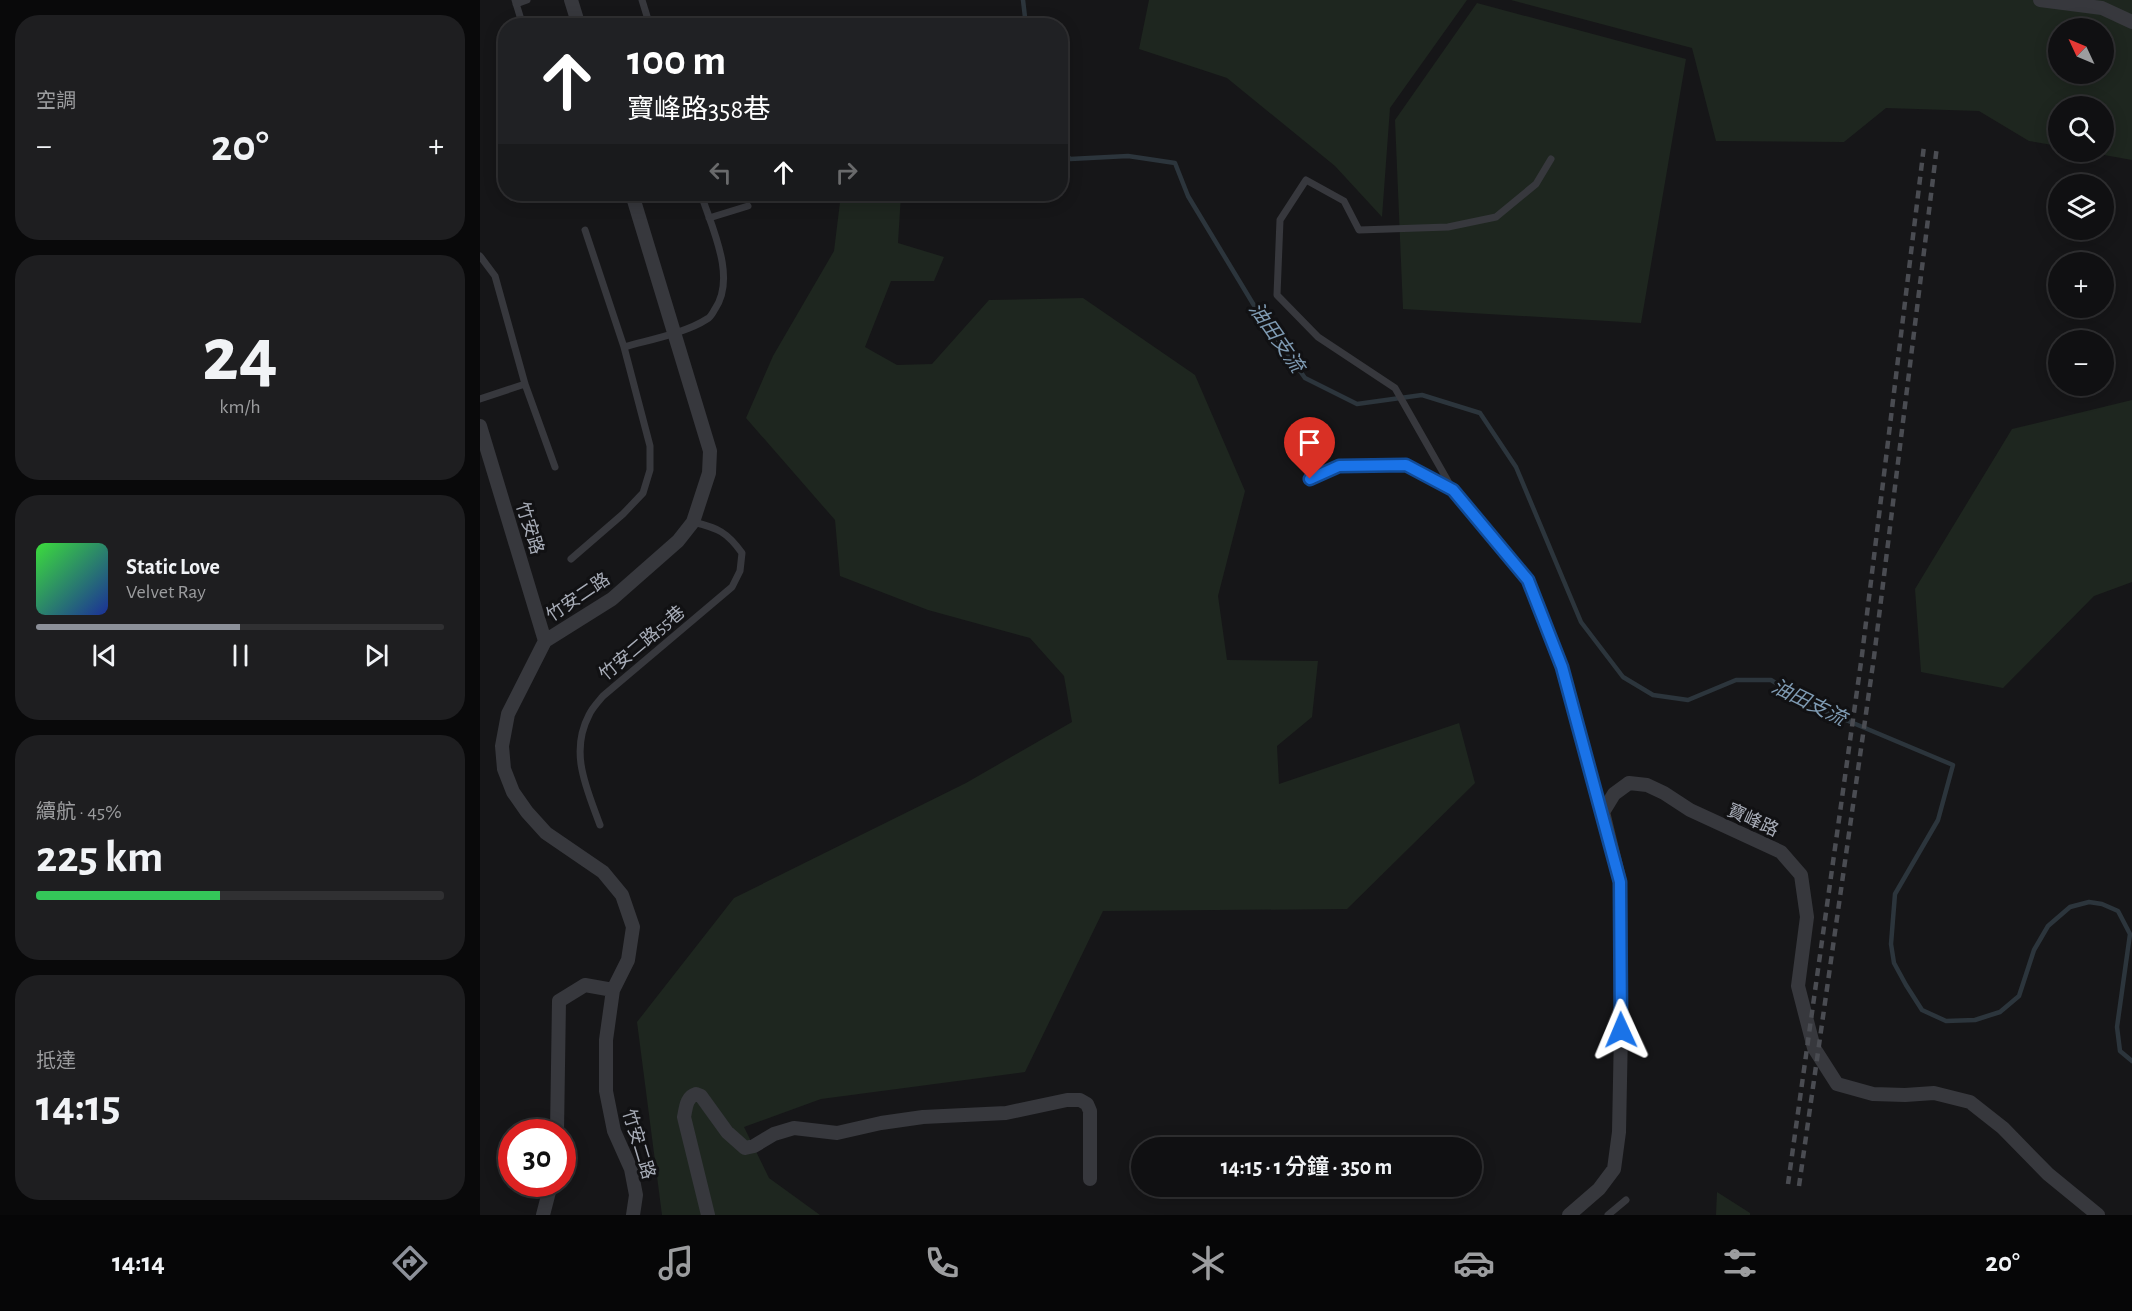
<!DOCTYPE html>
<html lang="zh-TW">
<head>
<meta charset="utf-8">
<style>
	:root { --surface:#101012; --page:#1e1e20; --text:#f1f3f6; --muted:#9c9d9f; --line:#303032; --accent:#8c9099 }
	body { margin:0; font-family:"Alegreya Sans","Noto Sans TC",sans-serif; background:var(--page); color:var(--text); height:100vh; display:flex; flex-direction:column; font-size:22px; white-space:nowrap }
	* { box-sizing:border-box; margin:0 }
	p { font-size:20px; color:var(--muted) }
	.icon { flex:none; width:33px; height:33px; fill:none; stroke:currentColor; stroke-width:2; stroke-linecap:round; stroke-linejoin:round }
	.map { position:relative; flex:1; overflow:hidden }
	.drawer { display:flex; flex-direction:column; gap:15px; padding:15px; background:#09090a; width:480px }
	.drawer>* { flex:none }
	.top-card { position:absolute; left:18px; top:18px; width:570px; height:183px; border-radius:24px; box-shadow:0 3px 15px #0003,0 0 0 2px var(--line); background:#202124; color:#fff; overflow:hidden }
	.needle { width:39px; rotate:314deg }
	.buttons { position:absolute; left:1568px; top:18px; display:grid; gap:12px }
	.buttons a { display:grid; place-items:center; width:66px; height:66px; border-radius:50%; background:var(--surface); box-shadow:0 3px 15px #0003,0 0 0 2px var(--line); font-size:30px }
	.speed { position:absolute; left:18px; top:1119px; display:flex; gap:12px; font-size:30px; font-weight:700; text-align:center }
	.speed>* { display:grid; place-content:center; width:78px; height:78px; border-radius:50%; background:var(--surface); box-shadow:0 3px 15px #0003,0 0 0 2px var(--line); line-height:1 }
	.speed .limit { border:9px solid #d22; background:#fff; color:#111 }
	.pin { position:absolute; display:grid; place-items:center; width:51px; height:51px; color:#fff; margin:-62px -26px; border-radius:50% 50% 50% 0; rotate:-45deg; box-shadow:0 0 6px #0007 }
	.pin .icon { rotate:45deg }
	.me { position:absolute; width:66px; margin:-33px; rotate:359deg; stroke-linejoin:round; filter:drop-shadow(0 0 4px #0008) }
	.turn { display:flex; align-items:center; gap:21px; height:126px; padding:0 30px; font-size:27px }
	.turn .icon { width:78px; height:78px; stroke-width:2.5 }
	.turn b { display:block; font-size:42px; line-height:51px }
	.lanes { display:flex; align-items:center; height:57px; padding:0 30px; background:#0003; justify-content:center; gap:30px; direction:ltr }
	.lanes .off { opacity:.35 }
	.big { font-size:45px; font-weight:600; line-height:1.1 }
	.drawer .card { flex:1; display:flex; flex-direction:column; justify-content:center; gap:9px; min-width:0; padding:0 21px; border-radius:24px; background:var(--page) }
	.drawer .dial { align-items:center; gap:0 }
	.dial b { font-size:78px; line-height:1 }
	.song { display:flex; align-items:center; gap:18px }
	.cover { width:72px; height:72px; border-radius:9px; background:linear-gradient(135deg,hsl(120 70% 55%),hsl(230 70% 35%)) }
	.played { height:6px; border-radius:3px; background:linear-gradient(90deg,var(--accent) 50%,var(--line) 50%) }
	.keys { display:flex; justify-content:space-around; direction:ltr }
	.heat { display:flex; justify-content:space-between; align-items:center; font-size:33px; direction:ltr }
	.charge { height:9px; border-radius:4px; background:linear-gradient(90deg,#34c759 45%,var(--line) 0) }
	.trip { position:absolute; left:651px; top:1137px; width:351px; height:60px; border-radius:30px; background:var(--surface); box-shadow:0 3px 15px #0003,0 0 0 2px var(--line); font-weight:600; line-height:60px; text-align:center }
	.tab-bar { display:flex; height:96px; justify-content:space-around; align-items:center; background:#060607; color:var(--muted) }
	.tab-bar .icon { width:42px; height:42px }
	.tab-bar .current { color:var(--accent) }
	.tab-bar b { font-size:27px; color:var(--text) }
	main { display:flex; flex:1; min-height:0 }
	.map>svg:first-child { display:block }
</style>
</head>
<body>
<main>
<section class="drawer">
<div class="card"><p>空調</p>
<div class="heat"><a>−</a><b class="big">20°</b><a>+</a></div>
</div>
<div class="card dial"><b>24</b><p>km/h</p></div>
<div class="card">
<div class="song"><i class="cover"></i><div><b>Static Love</b><p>Velvet Ray</p></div></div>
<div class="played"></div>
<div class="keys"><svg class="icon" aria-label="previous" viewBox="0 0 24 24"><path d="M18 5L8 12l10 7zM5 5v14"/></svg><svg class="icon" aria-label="pause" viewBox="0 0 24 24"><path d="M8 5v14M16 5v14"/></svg><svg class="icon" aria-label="next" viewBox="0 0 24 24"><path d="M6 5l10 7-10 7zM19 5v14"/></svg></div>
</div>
<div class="card"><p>續航 · 45%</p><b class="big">225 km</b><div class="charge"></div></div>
<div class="card"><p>抵達</p><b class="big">14:15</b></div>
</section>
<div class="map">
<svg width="1652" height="1215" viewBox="0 0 1652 1215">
	<rect width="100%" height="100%" fill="#161618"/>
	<path fill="#1e261f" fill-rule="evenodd" d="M 669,0 L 987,0 L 910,108 L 902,217 L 855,166 L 747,78 L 659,49 Z
		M 1031,0 L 1652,0 L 1652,160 L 1608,152 L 1623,152 L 1623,106 L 1578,106 L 1578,146 L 1549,141 L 1499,111 L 1406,108 L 1364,142 L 1236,141 L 1212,48 ZM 1578,28 L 1623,28 L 1623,74 L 1578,74 Z
		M 997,3 L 1206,59 L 1161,323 L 923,309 L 915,120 Z
		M 361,194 L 421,194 L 418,243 L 464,257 L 454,281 L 411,281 L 385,347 L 417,365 L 452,364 L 509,300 L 603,298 L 715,375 L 765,491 L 738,596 L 747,660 L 838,661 L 832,717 L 797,746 L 799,784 L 979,723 L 995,783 L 867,909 L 623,911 L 545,1072 L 341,1099 L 264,1127 L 289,1178 L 340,1215 L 182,1215 L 157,1022 L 254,898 L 486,783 L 592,722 L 584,676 L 550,638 L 448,610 L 360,576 L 355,520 L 266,418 L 293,356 L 354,251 Z
		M 1652,400 L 1652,582 L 1614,596 L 1523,688 L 1441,672 L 1435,589 L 1532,429 Z
		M 1237,1192 L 1270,1213 L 1270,1215 L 1236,1215 Z"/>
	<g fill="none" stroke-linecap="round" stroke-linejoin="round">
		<path stroke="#2c353c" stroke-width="4.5" d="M 543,0 L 546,26
			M 580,148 L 590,159 L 648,156 L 695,163 L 708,196 L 778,312 L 825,378 L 877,404 L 942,395 L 1000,413 L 1036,467 L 1101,622 L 1143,677 L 1173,695 L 1208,700 L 1256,680 L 1291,680 L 1335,707 L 1473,765 L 1458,820 L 1415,894 L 1411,944 L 1414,963 L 1426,985 L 1442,1010 L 1466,1021 L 1495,1020 L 1520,1012 L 1539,996 L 1554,950 L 1568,926 L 1590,907 L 1609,902 L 1622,904 L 1638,911 L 1650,934 L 1637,1027 L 1640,1051 L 1652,1061"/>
		<path stroke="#37383d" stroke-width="7" d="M 35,0 L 43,26
			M 162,0 L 170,26
			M 36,4 L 47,0
			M 229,218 L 268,206
			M 0,256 L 15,276 L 45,384 L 75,467
			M 144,347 C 168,340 206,333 227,319 C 231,317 233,312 235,309 C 257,277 231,226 221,194
			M 0,399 L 45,384
			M 830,479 L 859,466 L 926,465 L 973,490 L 1048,580 L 1082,667 L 1123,812
			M 973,490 L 915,388 L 838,337 L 797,295 L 800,220 L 826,180 L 864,201 L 879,230 L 968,227 L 1016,217 L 1056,184 L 1071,159
			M 91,559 L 143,514 L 163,493 L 170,470 L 170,446 L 144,347 L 105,230
			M 120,825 C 107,789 89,753 109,715 C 112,708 118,702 123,696 L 252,587 L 260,571 L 262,553 C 247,532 238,528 213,522
			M 1128,1215 L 1146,1200"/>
		<path stroke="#37383d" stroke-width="14" d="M 91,0 L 99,26
			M 1560,0 L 1622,8 L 1652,22
			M 152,194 L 230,451 L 229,473 L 213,522 L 198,541 L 132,599 L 65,641 L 28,714 L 22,746 L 24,769 L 33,792 L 47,812 L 66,833 L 123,872 L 142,895 L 153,927 L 148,960 L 133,990 L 126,1040 L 126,1091 L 134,1131 L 151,1169 L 156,1195 L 153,1215
			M 0,426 L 65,641
			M 77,1132 L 79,1001 L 105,985 L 133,990
			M 63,1215 L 71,1184
			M 228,1215 L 204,1117 C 206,1108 206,1097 216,1094 L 221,1096 L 247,1132 L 265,1148 L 274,1146 L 294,1134 L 314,1128 L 357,1133 L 401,1123 L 443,1117 L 526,1113 L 587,1100 L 600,1100 L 607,1104 L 610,1111 L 610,1179
			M 1089,1215 L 1119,1189 L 1134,1169 L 1139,1132 L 1141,1030 L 1140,882 L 1123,812 L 1134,794 L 1149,783 L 1167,785 L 1184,793 L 1210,810 L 1301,852 L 1321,875 L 1327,917 L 1318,986 L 1334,1048 L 1357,1084 L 1393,1094 L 1425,1095 L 1454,1093 L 1490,1102 L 1523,1128 L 1568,1174 L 1618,1215"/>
		<path stroke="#4a4c52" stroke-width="4.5" stroke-dasharray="8 6" stroke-linecap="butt" d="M 1308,1184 L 1382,655 L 1444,146
			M 1319,1186 L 1394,657 L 1457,146"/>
	</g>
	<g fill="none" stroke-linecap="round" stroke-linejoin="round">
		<g stroke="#114b97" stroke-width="15">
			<path id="route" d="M 830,479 L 859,466 L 926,465 L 973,490 L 1048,580 L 1082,667 L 1140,882 L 1141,1030"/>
		</g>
		<use href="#route" stroke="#1a73e8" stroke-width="10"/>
	</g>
	<g text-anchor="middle" stroke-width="6" stroke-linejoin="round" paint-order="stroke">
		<g font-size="18" fill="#a8adb8" stroke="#111113">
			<text transform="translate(50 528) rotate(73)" y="6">竹安路</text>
			<text transform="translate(98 597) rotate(-34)" y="6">竹安二路</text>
			<text transform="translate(162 643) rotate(-40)" y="6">竹安二路55巷</text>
			<text transform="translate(1273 820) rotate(24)" y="6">寶峰路</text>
			<text transform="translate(159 1144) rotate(73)" y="6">竹安二路</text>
		</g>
		<g font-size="20" font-style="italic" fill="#7f9bb3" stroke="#111113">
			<text transform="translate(797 337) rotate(55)" y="7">油田支流</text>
			<text transform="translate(1329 702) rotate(26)" y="7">油田支流</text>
		</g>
	</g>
</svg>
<div class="buttons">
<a><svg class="needle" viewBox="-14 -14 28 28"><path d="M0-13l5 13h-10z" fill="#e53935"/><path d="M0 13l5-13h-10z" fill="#9c9d9f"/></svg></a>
<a><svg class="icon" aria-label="search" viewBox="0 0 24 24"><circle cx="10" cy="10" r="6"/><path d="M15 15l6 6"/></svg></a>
<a><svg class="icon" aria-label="layers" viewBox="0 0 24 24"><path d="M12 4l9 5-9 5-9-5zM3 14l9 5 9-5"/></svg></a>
<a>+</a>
<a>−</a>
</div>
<div class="speed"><div class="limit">30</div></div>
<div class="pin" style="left:830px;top:479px;background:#d93025"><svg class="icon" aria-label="arrive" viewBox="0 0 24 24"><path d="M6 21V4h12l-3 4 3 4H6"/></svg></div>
<svg class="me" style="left:1141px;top:1030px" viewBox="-20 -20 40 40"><path d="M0-17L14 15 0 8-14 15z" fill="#1a73e8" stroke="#fff" stroke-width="4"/></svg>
<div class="trip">14:15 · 1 分鐘 · 350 m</div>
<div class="top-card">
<div class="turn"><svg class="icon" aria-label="ahead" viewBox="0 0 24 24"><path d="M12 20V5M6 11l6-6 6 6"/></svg><div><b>100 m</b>寶峰路358巷</div></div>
<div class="lanes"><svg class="icon off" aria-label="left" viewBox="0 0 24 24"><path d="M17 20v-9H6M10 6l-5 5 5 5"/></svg><svg class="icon" aria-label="ahead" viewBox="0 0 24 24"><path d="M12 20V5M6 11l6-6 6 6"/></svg><svg class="icon off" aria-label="right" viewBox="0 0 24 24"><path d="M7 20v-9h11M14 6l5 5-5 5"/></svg></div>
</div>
</div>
</main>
<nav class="tab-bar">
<b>14:14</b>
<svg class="icon current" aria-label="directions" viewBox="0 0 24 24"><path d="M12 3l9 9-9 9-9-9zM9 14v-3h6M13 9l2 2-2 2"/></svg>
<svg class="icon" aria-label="music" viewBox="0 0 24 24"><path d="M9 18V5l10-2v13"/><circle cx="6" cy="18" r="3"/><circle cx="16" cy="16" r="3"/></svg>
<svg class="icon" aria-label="phone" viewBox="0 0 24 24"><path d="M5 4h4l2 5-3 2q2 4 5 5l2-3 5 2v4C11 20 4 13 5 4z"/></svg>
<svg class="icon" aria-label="climate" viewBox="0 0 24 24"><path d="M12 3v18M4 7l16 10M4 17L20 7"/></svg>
<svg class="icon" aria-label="car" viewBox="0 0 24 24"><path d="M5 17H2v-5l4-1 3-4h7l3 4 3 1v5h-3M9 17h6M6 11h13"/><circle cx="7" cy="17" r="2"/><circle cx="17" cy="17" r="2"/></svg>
<svg class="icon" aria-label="filters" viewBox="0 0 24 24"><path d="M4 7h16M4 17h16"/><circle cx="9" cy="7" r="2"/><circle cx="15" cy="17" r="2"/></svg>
<b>20°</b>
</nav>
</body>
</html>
